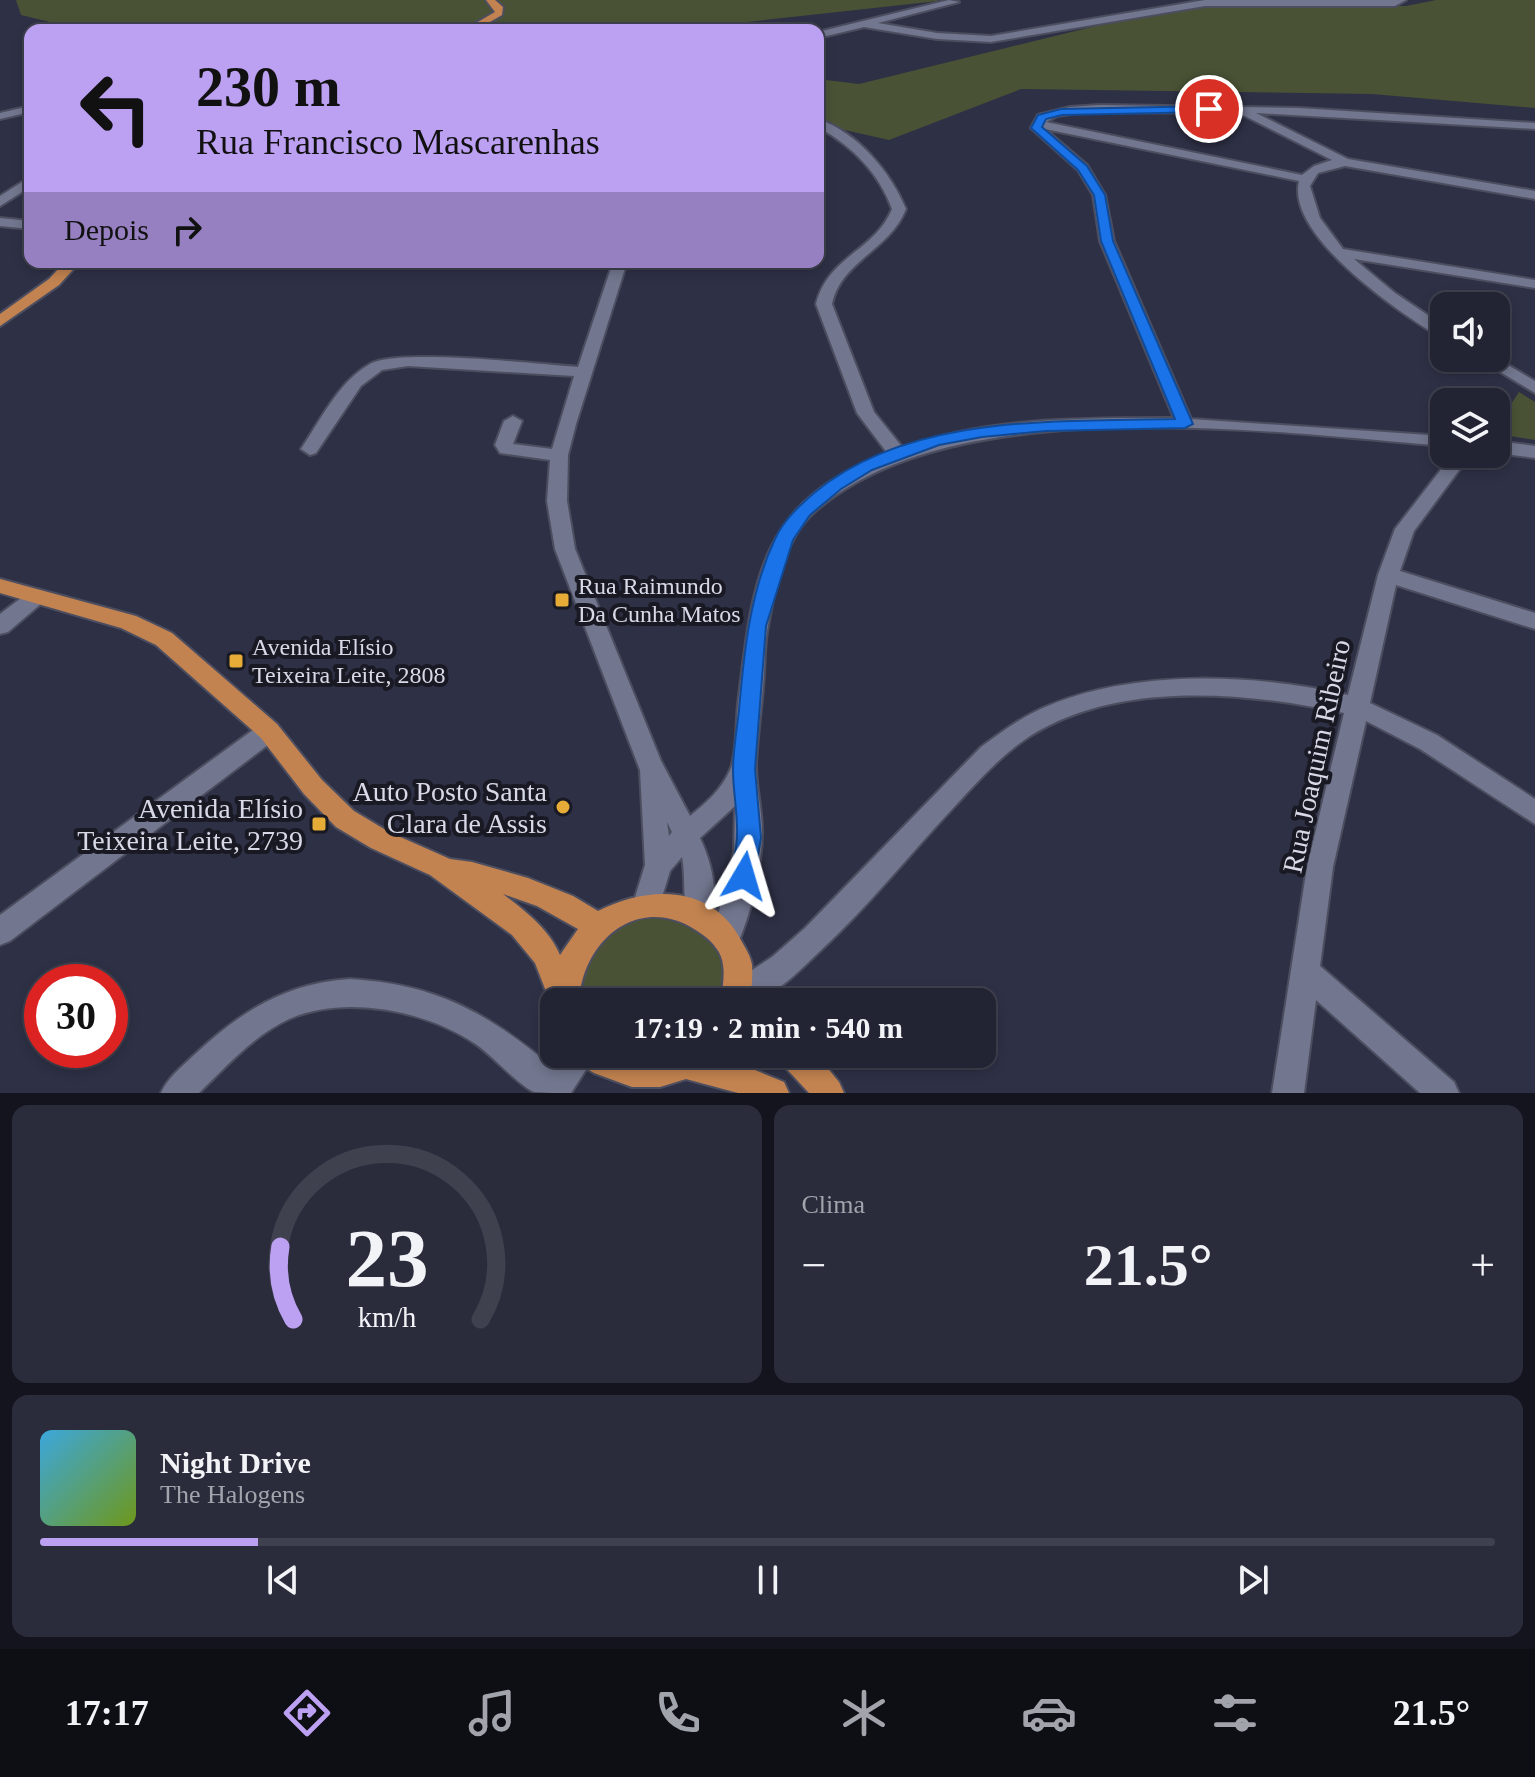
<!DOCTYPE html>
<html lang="pt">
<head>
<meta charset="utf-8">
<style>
	:root { --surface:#222434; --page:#2a2c3c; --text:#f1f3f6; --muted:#a2a4ac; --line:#3f414f; --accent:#bca0f2 }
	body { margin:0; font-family:"Times New Roman",serif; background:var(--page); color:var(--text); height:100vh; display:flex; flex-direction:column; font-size:30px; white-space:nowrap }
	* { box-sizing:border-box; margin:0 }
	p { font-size:26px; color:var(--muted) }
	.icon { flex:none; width:44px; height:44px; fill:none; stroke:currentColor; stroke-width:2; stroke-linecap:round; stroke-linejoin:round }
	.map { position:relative; height:1093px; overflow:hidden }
	.details { display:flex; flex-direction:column; gap:12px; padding:12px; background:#13141d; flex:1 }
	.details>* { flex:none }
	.banner { position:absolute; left:24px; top:24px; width:800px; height:244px; border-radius:16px; box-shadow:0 4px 12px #0003,0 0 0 2px var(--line); background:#bca0f2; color:#111; overflow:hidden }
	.controls { position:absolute; left:1430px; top:292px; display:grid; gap:16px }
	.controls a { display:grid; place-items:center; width:80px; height:80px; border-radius:16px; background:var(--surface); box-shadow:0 4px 12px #0003,0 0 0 2px var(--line); font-size:40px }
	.speed { position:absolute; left:24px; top:964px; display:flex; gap:16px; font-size:40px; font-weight:700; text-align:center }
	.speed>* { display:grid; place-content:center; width:104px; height:104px; border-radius:50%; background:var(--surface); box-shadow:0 4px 12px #0003,0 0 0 2px var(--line); line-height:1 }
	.speed .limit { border:12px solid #d22; background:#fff; color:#111 }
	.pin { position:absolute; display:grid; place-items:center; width:68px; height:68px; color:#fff; margin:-34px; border:4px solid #fff; border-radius:50%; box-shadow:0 2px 8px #0007 }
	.me { position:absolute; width:88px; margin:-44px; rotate:7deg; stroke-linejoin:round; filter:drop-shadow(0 0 6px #0008) }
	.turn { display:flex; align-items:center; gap:28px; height:168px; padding:0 40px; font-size:36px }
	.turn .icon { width:104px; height:104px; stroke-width:2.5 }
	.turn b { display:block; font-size:56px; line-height:68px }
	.then { display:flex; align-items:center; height:76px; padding:0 40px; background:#0003; gap:16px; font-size:30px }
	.big { font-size:60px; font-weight:700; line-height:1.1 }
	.details .widget { flex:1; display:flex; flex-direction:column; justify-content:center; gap:12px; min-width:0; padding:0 28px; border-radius:16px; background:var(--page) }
	.details .dial { align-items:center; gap:0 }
	.dial svg { height:208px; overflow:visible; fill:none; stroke:var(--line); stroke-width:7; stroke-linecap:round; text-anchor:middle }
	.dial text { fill:var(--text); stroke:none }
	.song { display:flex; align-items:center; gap:24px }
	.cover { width:96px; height:96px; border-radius:12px; background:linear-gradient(135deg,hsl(200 70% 55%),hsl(80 70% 35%)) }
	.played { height:8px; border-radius:4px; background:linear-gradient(90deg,var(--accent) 15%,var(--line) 15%) }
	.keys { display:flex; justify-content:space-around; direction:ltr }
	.heat { display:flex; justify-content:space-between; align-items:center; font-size:44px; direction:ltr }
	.details .tiles { flex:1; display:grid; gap:12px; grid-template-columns:1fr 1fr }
	.widget:last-child { grid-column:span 2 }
	.trip { position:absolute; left:540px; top:988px; width:456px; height:80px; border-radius:16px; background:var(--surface); box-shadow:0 4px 12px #0003,0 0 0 2px var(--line); font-weight:700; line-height:80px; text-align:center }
	.menu { display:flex; height:128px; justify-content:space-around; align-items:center; background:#0e0e15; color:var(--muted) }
	.menu .icon { width:56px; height:56px }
	.menu .current { color:var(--accent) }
	.menu b { font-size:36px; color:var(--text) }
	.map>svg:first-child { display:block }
</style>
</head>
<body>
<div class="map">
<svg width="1535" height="1093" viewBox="0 0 1535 1093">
	<rect width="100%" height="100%" fill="#2e3045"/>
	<path fill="#495235" d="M 16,0 L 937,0 L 938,1 L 738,23 L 728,30 L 82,30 L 21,15 Z
		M 1436,0 L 1535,0 L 1535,108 L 1372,94 L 1021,89 L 889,140 L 818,124 L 818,79 L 859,84 L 1104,24 L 1208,6 L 1406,6 Z
		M 1519,392 L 1535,402 L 1535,440 L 1496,434 L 1496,427 Z
		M 665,914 C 677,920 697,925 706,934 C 724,951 728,980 719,1002 L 583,1002 C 578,947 613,918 665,914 Z"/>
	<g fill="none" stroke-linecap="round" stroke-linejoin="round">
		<g stroke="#4c4e60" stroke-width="4">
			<path id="minor" d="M 949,0 L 959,2 L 878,23 L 937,33 L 991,36 L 1205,0 L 1406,0 L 1395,6 L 1205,6 L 991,42 L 937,39 L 864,27 L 818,38 L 818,32 Z
				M 1099,105 L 1299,108 L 1535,123 L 1535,129 L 1256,113 L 1348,159 L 1535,191 L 1535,199 L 1345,166 L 1318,173 L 1310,186 L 1320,218 L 1343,249 L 1535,280 L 1535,288 L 1354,259 L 1395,293 L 1444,326 L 1444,338 L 1438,336 C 1399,312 1286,236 1299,181 L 1045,129 L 1087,165 L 1105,195 L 1114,241 L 1191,419 L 1444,436 L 1444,446 C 1271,432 947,388 811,515 C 783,542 773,596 767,632 C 764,650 765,668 763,687 C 761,713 757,739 756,765 C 756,787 762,809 762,831 C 762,869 751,914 736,948 L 726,952 L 716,948 L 712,939 L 734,852 L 735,806 L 700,838 C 712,863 720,897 709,923 L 699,927 L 689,923 C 682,906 686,877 682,857 L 670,871 L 657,913 L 647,917 L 637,913 L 633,904 L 645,865 L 640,770 L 555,549 L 547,501 L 550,460 L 500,453 L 495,445 L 504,421 L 513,416 L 522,421 L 513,444 L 552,449 L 574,376 L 408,366 L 382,370 L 361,386 L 316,453 L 310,455 L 301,449 C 320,421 339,381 370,364 C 398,348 538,364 578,367 L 613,262 L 627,262 L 576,424 L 568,455 L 567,501 L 575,549 L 661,761 L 690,816 C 707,802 721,790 730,770 C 737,756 736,722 738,704 C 753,582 757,501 888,454 L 857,413 L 816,304 C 828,256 875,251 892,209 C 879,173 852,146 818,127 L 818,119 C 858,133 890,171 906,209 C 890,250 841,261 832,304 L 874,412 L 903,448 C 988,417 1084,418 1174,418 L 1100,241 L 1093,195 L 1078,170 L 1031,128 L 1038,115 L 1070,107 ZM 1084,112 L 1239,113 L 1332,160 L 1314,166 L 1302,175 L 1046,122 L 1057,116 ZM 667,822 L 672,832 L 669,836 Z
				M 30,106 L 30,112 L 0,119 L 0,113 Z
				M 30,177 L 30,187 L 0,206 L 0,196 Z
				M 0,218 L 30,221 L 30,229 L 0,226 Z
				M 1477,358 L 1496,358 L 1535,381 L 1535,393 Z
				M 1496,441 L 1535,446 L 1535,458 L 1496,453 Z
				M 1453,454 L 1471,454 L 1414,531 L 1400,571 L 1535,613 L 1535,629 L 1396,585 L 1370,703 L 1437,735 L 1535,799 L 1535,824 L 1420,749 L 1366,721 L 1333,867 L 1320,966 L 1454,1082 L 1459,1093 L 1420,1093 L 1316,1000 L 1304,1093 L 1272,1093 L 1307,867 L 1344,713 C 1246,692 1119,680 1030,736 C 1001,755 978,781 955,806 C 909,855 867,908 818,953 C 800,970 779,992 756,1001 C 748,1004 735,1002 726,1002 L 723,996 L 728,986 L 772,957 L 805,928 L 981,747 C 1003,731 1024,715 1050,705 C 1138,669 1257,674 1348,695 L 1378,575 L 1395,529 Z
				M 36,589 L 43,592 L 47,597 L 43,602 L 8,632 L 0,634 L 0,614 L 29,592 Z
				M 269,721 L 277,724 L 281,731 L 277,738 L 10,941 L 0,945 L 0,915 L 261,724 Z
				M 350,979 C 436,984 488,1013 552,1067 L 562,1054 L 596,1054 L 571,1093 C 561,1093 543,1093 534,1092 C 518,1085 494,1057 477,1045 C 428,1011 346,994 289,1019 C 254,1035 226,1067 199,1093 L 161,1093 C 168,1077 181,1068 193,1056 C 240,1012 285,983 350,979 Z"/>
		</g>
		<g stroke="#4c4e60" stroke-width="4">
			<path id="major" d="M 486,0 L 495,0 L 503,7 L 502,15 L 476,30 L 464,30 L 495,12 Z
				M 65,262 L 80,262 L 59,285 L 0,326 L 0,314 L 49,279 Z
				M 0,579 L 136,616 L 172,633 L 277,724 L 322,780 L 354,811 L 389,832 L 450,859 L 472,862 L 528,878 L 573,896 L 598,911 C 649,885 713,884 742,942 C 746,949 751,957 752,965 C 753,977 751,990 751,1002 L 721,1002 C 722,990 725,976 723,965 C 722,953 713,942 703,935 C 645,890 583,935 579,1002 L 554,1002 L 554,1012 L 535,963 L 512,935 L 430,875 L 371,848 L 336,827 L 304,794 L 261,738 L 156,645 L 121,628 L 0,593 ZM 503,894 L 537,906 L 578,929 L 560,955 C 549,929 525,911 503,894 Z
				M 577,1054 L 621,1054 L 646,1058 L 670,1054 L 716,1054 L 784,1082 L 789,1093 L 738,1093 L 686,1079 L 660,1087 L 632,1087 L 594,1073 L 581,1065 Z
				M 779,1054 L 816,1054 L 839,1082 L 844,1093 L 809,1093 L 783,1065 Z"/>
		</g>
		<use href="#minor" fill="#72768e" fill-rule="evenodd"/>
		<use href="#major" fill="#c28350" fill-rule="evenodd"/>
	</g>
	<path fill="#1a73e8" stroke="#114b97" stroke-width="2" d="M 1212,106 L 1214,109 L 1209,112 L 1062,115 L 1046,119 L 1042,127 L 1087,166 L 1105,195 L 1113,241 L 1193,424 L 1185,428 L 1046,431 L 982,437 L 939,445 L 872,470 L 841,489 L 810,515 L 793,540 L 766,626 L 755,769 L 761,838 L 753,884 L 744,887 L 735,884 C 729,869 737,852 737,836 C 738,814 733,792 733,770 C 733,750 737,729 739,710 C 744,652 750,592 775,539 C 783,521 799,506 814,493 C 910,413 1058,422 1175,419 L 1101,241 L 1094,195 L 1078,170 L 1031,128 L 1038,115 L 1061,109 Z"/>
	<g fill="#e7ac37" stroke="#181923" stroke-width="3">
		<rect x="554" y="592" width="16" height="16" rx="4"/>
		<rect x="228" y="653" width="16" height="16" rx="4"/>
		<circle cx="563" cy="807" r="8"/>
		<rect x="311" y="816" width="16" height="16" rx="4"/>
	</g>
	<g text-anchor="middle" stroke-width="8" stroke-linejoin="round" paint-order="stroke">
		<g font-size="24" fill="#d7d9e7" stroke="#181923" text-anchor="start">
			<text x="578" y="594">Rua Raimundo<tspan x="578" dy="28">Da Cunha Matos</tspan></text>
			<text x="252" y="655">Avenida Elísio<tspan x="252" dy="28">Teixeira Leite, 2808</tspan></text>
		</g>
		<g font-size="28" fill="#d7d9e7" stroke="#181923">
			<text transform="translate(1316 756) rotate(-78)" y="10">Rua Joaquim Ribeiro</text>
		</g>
		<g font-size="28" fill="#d7d9e7" stroke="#181923" text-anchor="end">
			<text x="547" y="801">Auto Posto Santa<tspan x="547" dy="32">Clara de Assis</tspan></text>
			<text x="303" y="818">Avenida Elísio<tspan x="303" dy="32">Teixeira Leite, 2739</tspan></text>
		</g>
	</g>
</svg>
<div class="controls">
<a><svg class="icon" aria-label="sound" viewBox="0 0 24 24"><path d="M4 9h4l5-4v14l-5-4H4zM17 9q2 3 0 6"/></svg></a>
<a><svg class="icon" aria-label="layers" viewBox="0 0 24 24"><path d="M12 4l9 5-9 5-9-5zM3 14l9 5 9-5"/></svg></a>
</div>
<div class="speed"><div class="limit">30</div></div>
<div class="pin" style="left:1209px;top:109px;background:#d93025"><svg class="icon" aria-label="arrive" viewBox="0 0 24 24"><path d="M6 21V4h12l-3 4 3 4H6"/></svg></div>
<svg class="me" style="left:744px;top:876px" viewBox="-20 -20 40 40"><path d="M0-17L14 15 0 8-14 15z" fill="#1a73e8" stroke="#fff" stroke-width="4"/></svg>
<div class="trip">17:19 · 2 min · 540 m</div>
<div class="banner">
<div class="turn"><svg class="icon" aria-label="left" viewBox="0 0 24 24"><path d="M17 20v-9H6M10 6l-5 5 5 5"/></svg><div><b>230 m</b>Rua Francisco Mascarenhas</div></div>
<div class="then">Depois<svg class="icon" aria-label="right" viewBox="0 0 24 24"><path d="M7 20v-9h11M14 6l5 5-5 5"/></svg></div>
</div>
</div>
<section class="details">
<div class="tiles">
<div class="widget dial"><svg viewBox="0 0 100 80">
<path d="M14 69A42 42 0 1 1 86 69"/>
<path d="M14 69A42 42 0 0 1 9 41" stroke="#bca0f2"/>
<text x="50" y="56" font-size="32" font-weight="700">23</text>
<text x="50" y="72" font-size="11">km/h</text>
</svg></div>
<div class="widget"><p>Clima</p>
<div class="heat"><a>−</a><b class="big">21.5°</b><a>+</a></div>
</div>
<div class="widget">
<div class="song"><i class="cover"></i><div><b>Night Drive</b><p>The Halogens</p></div></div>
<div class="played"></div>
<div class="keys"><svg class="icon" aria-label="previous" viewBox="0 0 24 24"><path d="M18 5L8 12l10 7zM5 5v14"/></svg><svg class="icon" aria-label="pause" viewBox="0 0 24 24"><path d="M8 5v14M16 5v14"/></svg><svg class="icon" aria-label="next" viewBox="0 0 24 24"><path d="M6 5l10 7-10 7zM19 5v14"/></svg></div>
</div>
</div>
</section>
<nav class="menu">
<b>17:17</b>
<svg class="icon current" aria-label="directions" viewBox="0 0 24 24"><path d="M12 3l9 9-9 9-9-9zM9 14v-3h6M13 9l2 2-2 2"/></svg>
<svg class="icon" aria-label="music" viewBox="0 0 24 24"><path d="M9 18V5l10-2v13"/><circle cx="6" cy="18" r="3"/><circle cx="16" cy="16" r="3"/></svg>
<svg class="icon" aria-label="phone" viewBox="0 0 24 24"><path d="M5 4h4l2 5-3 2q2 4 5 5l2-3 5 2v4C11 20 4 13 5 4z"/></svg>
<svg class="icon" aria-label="climate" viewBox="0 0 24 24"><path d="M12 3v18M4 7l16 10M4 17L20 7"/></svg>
<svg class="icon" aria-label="car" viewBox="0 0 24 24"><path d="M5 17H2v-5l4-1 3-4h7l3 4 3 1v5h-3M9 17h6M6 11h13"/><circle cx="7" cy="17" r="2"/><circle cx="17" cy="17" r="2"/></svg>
<svg class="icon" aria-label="filters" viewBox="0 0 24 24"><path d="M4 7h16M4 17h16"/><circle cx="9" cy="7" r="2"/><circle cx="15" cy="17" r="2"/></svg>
<b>21.5°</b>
</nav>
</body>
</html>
